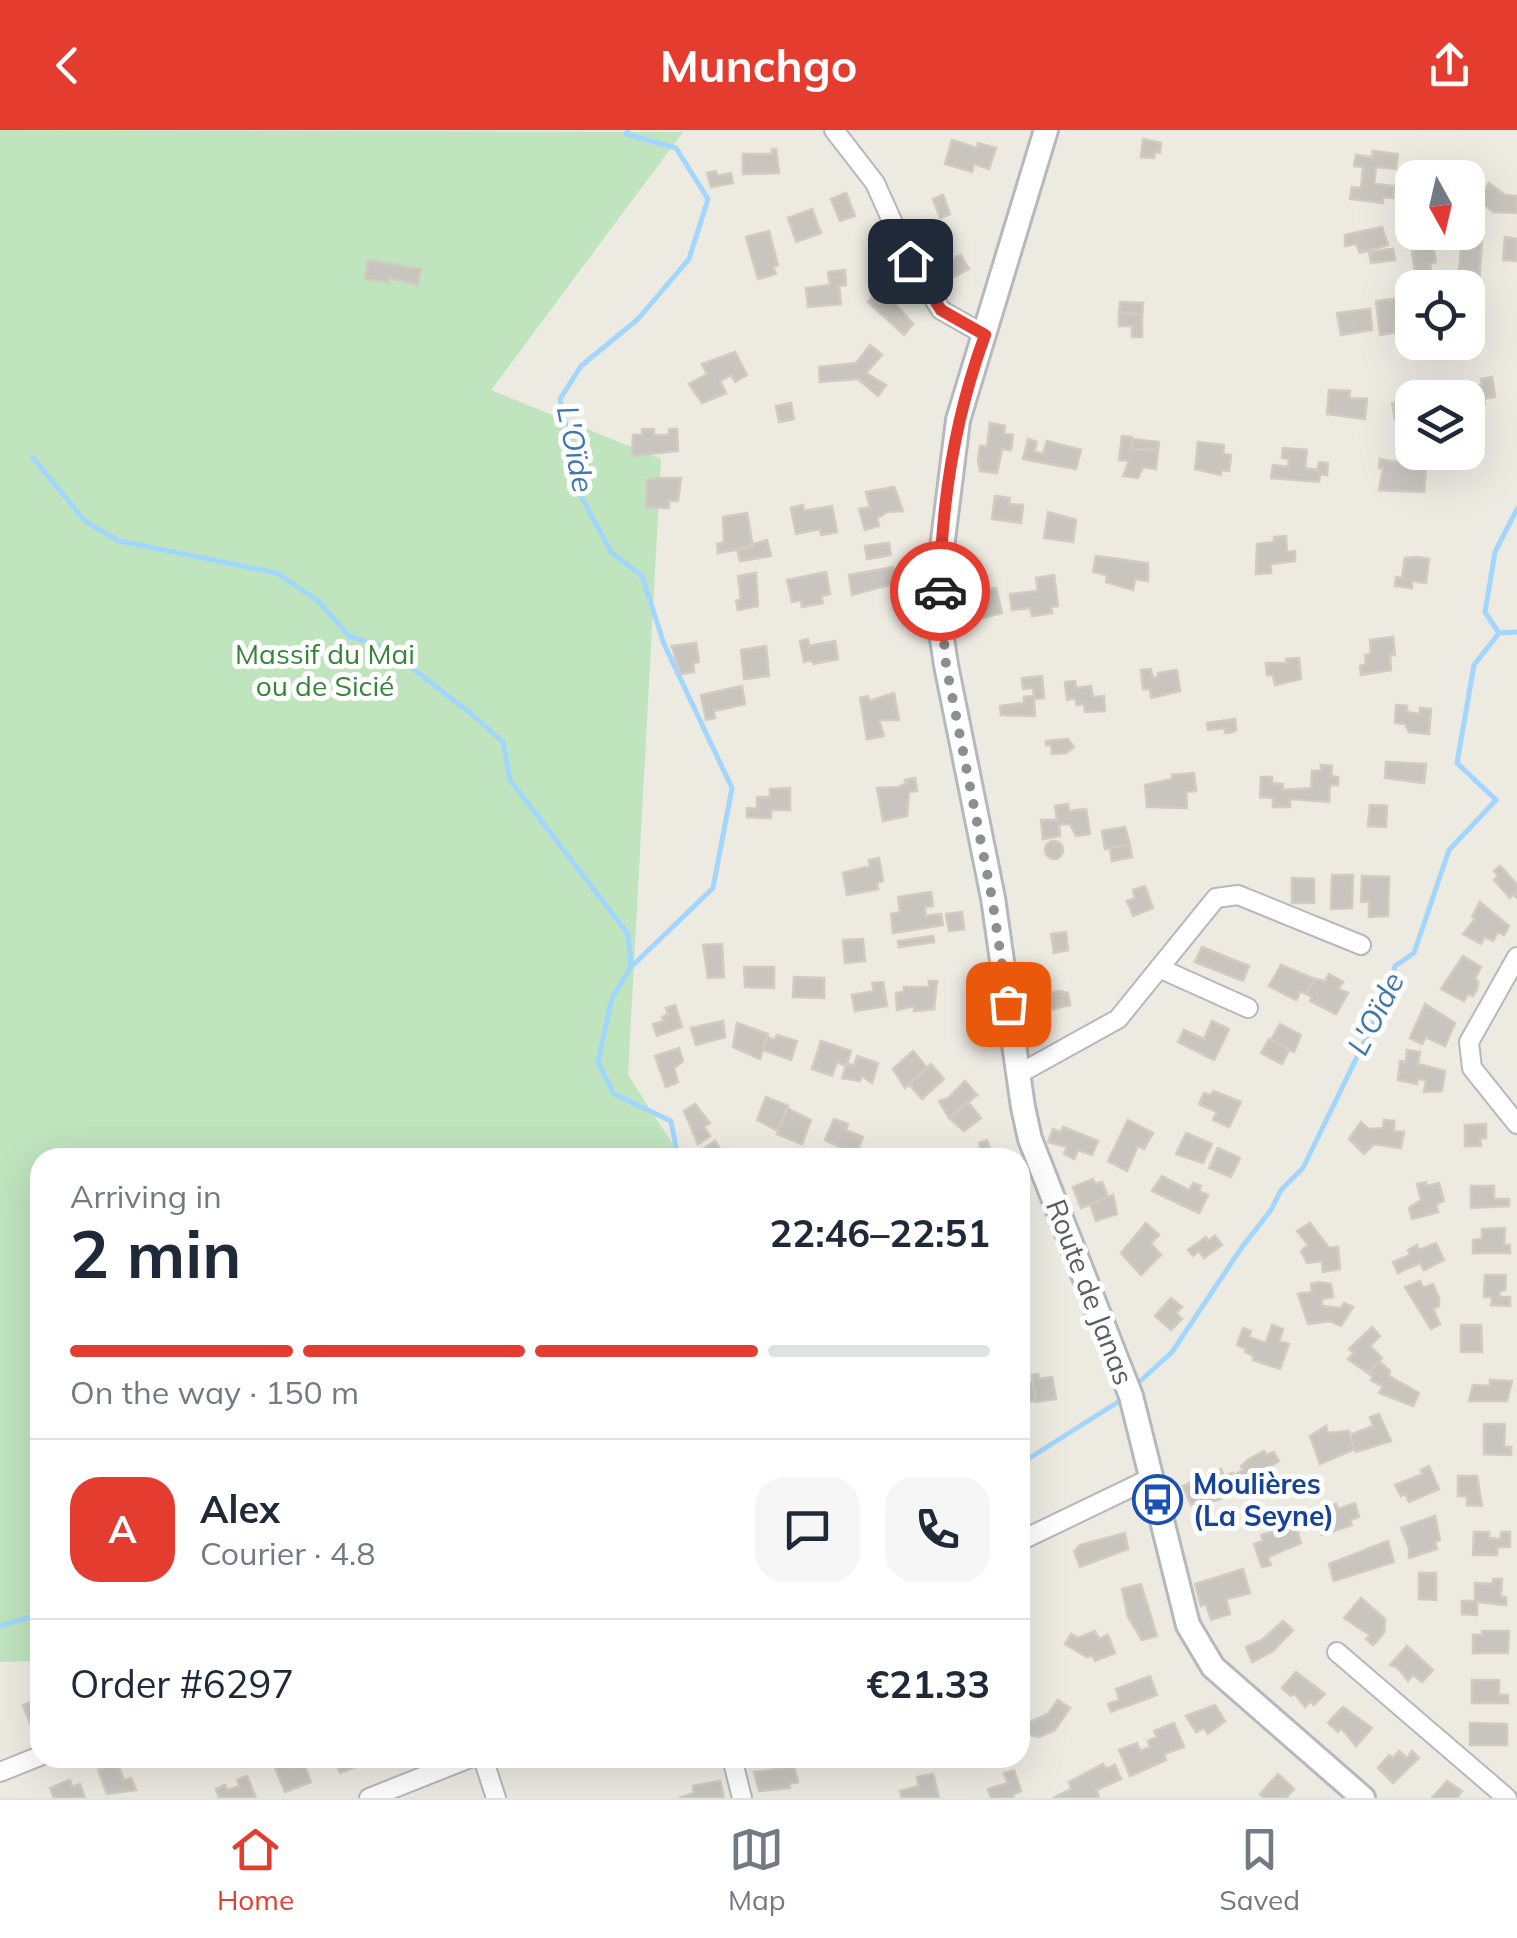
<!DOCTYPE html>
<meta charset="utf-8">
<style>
:root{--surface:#fff;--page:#f6f6f7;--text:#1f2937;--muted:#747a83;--line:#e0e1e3;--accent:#e53c30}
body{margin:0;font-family:Mulish,sans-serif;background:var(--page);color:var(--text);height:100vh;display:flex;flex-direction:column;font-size:38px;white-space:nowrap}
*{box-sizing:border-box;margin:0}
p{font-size:32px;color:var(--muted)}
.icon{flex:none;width:55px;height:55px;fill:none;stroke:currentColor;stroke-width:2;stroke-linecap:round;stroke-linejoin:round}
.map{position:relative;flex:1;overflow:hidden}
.side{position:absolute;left:30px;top:1018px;width:1000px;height:620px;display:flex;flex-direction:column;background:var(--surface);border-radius:30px;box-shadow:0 10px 40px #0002}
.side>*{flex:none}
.needle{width:65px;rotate:172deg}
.controls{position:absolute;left:1395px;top:30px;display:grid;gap:20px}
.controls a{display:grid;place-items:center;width:90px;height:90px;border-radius:20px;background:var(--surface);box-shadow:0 10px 40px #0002;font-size:50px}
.pin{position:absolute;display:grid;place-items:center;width:85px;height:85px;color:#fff;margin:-42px;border-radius:20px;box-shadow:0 5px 15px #0006}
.courier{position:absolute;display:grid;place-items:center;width:100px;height:100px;margin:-50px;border:8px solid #e53c30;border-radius:50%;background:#fff;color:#222;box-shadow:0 2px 12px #0007}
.summary em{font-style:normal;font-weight:700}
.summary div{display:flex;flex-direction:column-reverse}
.summary{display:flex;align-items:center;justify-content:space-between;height:170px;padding:0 40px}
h1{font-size:65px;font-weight:700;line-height:75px}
.bar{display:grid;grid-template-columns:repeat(4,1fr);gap:15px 10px;align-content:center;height:120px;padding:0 40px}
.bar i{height:12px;border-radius:8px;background:var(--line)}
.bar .on{background:var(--accent)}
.bar p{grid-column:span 4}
.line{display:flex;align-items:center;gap:25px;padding:0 40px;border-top:2px solid var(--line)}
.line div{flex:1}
.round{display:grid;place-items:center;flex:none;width:105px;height:105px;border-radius:30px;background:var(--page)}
header{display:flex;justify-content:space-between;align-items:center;height:130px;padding:0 40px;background:var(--accent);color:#fff;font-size:45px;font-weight:700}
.menu{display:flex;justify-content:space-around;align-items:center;height:140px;border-top:2px solid var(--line);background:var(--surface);font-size:28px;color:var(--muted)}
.menu a{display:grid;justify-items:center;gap:5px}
.menu .on{color:var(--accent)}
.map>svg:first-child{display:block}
.green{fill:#bfe4be}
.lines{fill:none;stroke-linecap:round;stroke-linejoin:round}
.stream{stroke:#a2d6fd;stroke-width:5}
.building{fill:#c8c5bf;stroke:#d1ccc0;stroke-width:2.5}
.minor-casing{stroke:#b5b8bc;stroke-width:22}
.tertiary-casing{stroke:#b5b8bc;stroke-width:28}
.minor{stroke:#fff;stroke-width:18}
.tertiary{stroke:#fff;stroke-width:22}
.done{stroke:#8d8f8f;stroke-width:10;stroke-dasharray:0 18}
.route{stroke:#e53c30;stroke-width:12}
.labels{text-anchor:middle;stroke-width:10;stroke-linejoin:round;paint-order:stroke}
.park-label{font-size:28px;fill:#37853a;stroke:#fff}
.street-label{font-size:28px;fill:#5a5e62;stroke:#fff}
.transit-label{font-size:28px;font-weight:bold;fill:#164399;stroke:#fff;text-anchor:start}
.water-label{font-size:30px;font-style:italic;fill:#4077ae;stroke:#fff}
</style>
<header><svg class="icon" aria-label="back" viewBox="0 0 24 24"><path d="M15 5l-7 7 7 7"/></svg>Munchgo<svg class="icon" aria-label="share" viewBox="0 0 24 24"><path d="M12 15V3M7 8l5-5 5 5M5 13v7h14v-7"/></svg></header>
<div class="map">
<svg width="1517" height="1668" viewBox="0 0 1517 1668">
<rect width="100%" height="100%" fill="#edeae2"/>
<path class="green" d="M0 0 683 2 491 260 661 329 628 945 681 1027 40 1028V1531L0 1532Z"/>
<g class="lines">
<path class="stream" d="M628 0 626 4 676 18 708 69 689 129 638 189 581 236 560 269 580 364 611 422 642 446 664 514 732 658 713 758 631 837 612 868 598 932 614 964 671 991 678 1028
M33 328 85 391 119 411 277 443 318 471 349 506 386 518 469 582 503 612 510 650 628 804 631 835
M1500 503 1517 502
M1138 1253 1172 1222 1242 1117 1271 1080 1281 1060 1303 1038 1389 861 1395 836 1414 823 1449 720 1496 670 1457 633 1474 535 1499 503 1485 482 1495 422 1517 379
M1020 1334 1118 1272
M0 1496 40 1484"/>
</g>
<path class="building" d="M1143 9 1161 13 1160 23 1155 22 1154 28 1141 27Z
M952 10 977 18 978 13 996 18 989 39 974 34 972 42 945 34Z
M772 19H776L779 43 743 44V24H772Z
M1373 21 1398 24 1396 39 1376 37 1374 54 1394 56 1393 68 1383 67V73L1350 69 1352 57 1361 58 1363 37 1354 36 1356 25 1372 27Z
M716 41 717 46 731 43 733 53 711 57 707 43Z
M1489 53 1505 65 1517 66V83L1493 82 1478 68Z
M846 63 855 86 840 91 831 69Z
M943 65 950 84 940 88 933 69Z
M812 79 821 103 796 112 788 88Z
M1382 97 1388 115 1360 123 1356 114 1345 116V105Z
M769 101 778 135 773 137 776 144 758 149 746 107Z
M1426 103 1427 111 1432 110 1436 132 1430 134 1431 141 1415 143 1410 105Z
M1462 107 1482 109 1479 157 1463 156 1464 140H1459Z
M1505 107 1517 109V131L1503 130Z
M1393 119 1395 130 1371 133 1369 122Z
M961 125 969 139 942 153 934 138Z
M368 130 421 139 418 155 389 148V153L365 149Z
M845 140 846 155 839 156 841 174 808 177 806 158 830 155 828 142Z
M881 157 913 194 904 205 868 172Z
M1401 168 1405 190 1395 191 1397 202 1380 205 1376 171Z
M1120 172 1143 173 1142 185 1119 182Z
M1370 179 1372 200 1341 205 1337 183Z
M1119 182 1142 185V207H1132V196H1119Z
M870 215 882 225 866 243 886 255 878 266 858 249 820 252 819 237 856 233Z
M735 222 747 245 735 252 731 245 720 251 726 263 702 273 689 254 707 244 702 234Z
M1492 247 1495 267 1484 269 1485 274 1469 276 1470 285 1468 268H1452L1451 258 1482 255 1481 249Z
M1329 260 1350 261 1349 268 1367 269 1365 289 1327 284Z
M1412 270V288L1395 290 1392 273Z
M791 273 794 289 779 292 776 276Z
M990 293 1005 296 1004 303 1013 305 1011 320 1002 319 997 343 980 341 978 331 980 316H987Z
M642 299H654V305H669V299H677L678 321 632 326 633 305H642Z
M1122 306 1132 307 1131 319 1158 320 1156 339 1143 337 1138 348 1123 346 1129 331 1119 330Z
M1028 309 1037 312 1034 321 1043 324 1047 311 1081 320 1076 339 1023 329Z
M1132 309 1159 312 1158 320 1131 319Z
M1198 312 1224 315 1223 324 1231 325 1229 341 1221 340V345L1195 339Z
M1283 318 1307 320 1305 338 1317 340 1319 332 1328 333 1327 345 1320 344 1319 352 1271 348 1273 335 1288 337 1289 329 1282 328Z
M1380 329 1426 337 1424 362 1379 360 1383 338H1379Z
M658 348H681L678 371H669V378L646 377 647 350Z
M894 357 903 381 887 382 877 388 879 396 865 400 859 379 870 377 866 362Z
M995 366 1010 368 1009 374 1023 375 1021 393 992 389Z
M803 375 804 381 832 376 837 402 821 405 820 399 796 404 791 378Z
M1048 382 1076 390 1073 412 1044 408Z
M747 383 753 417 718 423 717 414 724 413 723 387Z
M1286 406 1287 422 1295 421V431L1271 434V443L1256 444 1257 414 1274 412V407Z
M767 410 771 426 740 431 737 419Z
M889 413 891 425 867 429 865 416Z
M1096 426 1148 433V451L1135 449 1133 460 1106 452 1107 445 1093 442Z
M1418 427 1429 429 1426 453 1412 451V458L1395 456 1396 447 1402 448 1405 428Z
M893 437 896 453 852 465 849 445Z
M826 442 830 464 821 466 823 473 802 477 801 470 792 472 787 450Z
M756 443 758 476 738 480 736 471 741 469 738 446Z
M1054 445 1058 476 1051 477 1052 483 1032 486 1030 478 1012 480 1010 464 1038 461 1036 448Z
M996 458 1002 483 966 492 963 476 986 471 984 461Z
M1393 507 1395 525H1390L1391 540 1361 545 1360 536 1366 534 1365 525 1371 524 1370 510Z
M808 509 809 516 835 511 838 529 813 534 812 530 804 532 800 511Z
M696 513 699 532 693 533 694 542 680 544 672 516Z
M766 516 769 546 744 549 741 520Z
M1299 528 1301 549 1275 555 1273 545H1267L1266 533H1287L1286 529Z
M1151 539 1153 548 1158 547V543L1177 540 1180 561 1151 568 1150 559H1143L1141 540Z
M1042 546 1044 568 1034 569 1035 586 1001 585 1000 576 1024 573V567L1034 566 1033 558 1023 559 1022 548Z
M1075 551 1076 558 1091 556 1093 567 1104 566 1105 581 1085 582 1084 574 1077 575 1075 568 1067 570 1065 552Z
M742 556 745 574 714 581 715 588 706 590 701 565Z
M894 563 899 590H879L884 606 867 609 860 568 868 566 869 571Z
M1396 575 1407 576V582L1420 584V578L1431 579 1429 604 1409 602 1405 594 1395 593Z
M1235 589 1236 600 1233 602 1225 603V598L1208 600 1207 593Z
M1068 609 1074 617 1066 623 1052 624 1051 615H1046V611Z
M1386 632 1426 634 1424 653 1385 648Z
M1321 635 1332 636 1331 646 1338 647V655H1330L1329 672 1290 669V677H1273V668L1260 667 1261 647H1272V653L1283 654 1282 660 1311 658 1312 641H1321Z
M1194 643 1196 661 1186 662 1187 678 1147 677 1145 655 1172 649V645Z
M915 648 917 661 909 662 907 686 883 691 877 658 898 657 906 653 905 650Z
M790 658V680H771V688L747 687V678L757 679V667H770V659Z
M1068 674 1069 681 1086 679 1090 704 1076 706 1070 694 1059 695 1060 706 1043 709 1041 690H1057L1055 676Z
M1370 675 1387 676 1386 697 1368 696Z
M1125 697 1130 715 1105 719 1102 701Z
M1045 720a9 9 0 1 1 18 0a9 9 0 1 1-18 0Z
M1130 715 1132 727 1112 731 1110 718Z
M879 728 883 751 877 753 878 759 847 765 843 743 870 736 869 730Z
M1500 736 1517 754V768L1513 764 1510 768 1494 750 1498 746 1494 741Z
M1332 745H1353L1352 778 1331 779Z
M1362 746 1389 747 1388 786 1369 787V771L1361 772Z
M1292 748 1314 749V773H1292Z
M1145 756 1153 778 1133 786 1127 771 1135 768 1133 760Z
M931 762 933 776 925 777 926 786 941 784 943 795 893 803 891 784 900 782 898 767Z
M1480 772 1509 796 1504 805 1498 802 1493 811 1485 807 1481 814 1463 804 1475 789 1472 787Z
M962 782 964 799 949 801 946 784Z
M1066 802 1068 820 1054 823 1051 804Z
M933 806 934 812 899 817 898 811Z
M863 809 865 831 845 833 843 810Z
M722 814 724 847 708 848 703 815Z
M1202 817 1249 836 1243 851 1195 832Z
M1463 826 1481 837 1475 849 1478 852 1477 859 1473 866 1468 864 1464 871 1441 859Z
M1281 835 1315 849 1306 864 1301 861 1296 870 1269 856Z
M744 837H774V858L745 857Z
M1329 844 1343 852 1338 859 1348 863 1336 884 1310 871 1312 867 1306 864 1315 849 1325 851Z
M794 847 824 848V868L793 867Z
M929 851H937L934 879 914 881V876L897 880 896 863 904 862V857H929Z
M883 852 887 876 855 881 852 865 874 861 872 853Z
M1060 861 1068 863 1070 875 1036 883 1034 865Z
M1425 874 1455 893 1445 916 1426 907 1422 914 1410 908Z
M675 875 682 897 657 906 653 894 664 891 662 887 668 884 666 878Z
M723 891 725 907 696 915 691 898Z
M1212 891 1229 899 1214 930 1178 912 1184 900 1204 909Z
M737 893 768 904 760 929 733 917Z
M1280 894 1301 905 1294 922 1271 910Z
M777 905 797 911 791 930 763 920 767 907 775 910Z
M1269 909 1289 920 1282 934 1261 923Z
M821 911 851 921 846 936 837 932 832 946 812 939Z
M679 918 683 931 674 938 678 952 666 957 655 926Z
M1407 920 1420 922 1418 934 1445 941 1442 961 1424 962 1426 950 1417 949V954L1398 950 1400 931 1406 932Z
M913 921 927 938 905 958 893 939Z
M857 926 878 933 872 953 862 946 860 951 842 948 847 933 854 936Z
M931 934 944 949 922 969 909 954Z
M965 951 977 965 949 988 939 971 948 968Z
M1213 961 1241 972 1229 997 1213 990 1217 982 1199 974 1204 963 1211 965Z
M766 967 788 976 778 1001 757 990Z
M968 972 981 988 964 1001 949 988Z
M695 974 710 993 704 997 710 1006 698 1014 684 981Z
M787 978 811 990 802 1014 777 1004Z
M834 989 848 994 846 1000 863 1007 856 1024 825 1010Z
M1128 990 1153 1003 1144 1019 1138 1016 1127 1041 1108 1031Z
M1384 990 1394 991V1001L1404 1002 1401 1018 1374 1014 1364 1024 1349 1009 1361 992 1368 999 1383 998Z
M1486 994V1008H1480L1481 1016H1465V995Z
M1063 997 1098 1011 1092 1025 1078 1020 1074 1029 1064 1024 1067 1017 1048 1012 1053 999 1061 1002Z
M1186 1003 1212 1014 1203 1033 1176 1024Z
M987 1010 993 1027 962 1028 981 1019 979 1013Z
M715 1011 725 1027 704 1028 700 1021Z
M1218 1018 1240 1028 1231 1047 1209 1038Z
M1162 1046 1189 1060 1193 1053 1201 1056 1199 1061 1208 1065 1199 1083 1152 1061Z
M1093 1049 1095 1054 1102 1052 1108 1067 1081 1078 1073 1057Z
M1426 1052 1427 1056 1439 1053 1444 1071 1436 1074 1438 1082 1412 1089 1409 1078 1421 1070 1417 1054Z
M1471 1056H1494V1069H1509V1076L1471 1078Z
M1113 1065 1117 1084 1096 1091 1090 1074Z
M1146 1093 1159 1105 1151 1113 1161 1125 1141 1145 1121 1123Z
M1310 1093 1329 1118 1338 1117 1340 1139 1323 1142 1322 1131 1307 1133 1301 1121 1308 1115 1297 1101Z
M1505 1098 1504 1115H1510V1123H1473V1110L1482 1109V1099Z
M1215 1106 1222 1115 1204 1128 1199 1121 1193 1126 1188 1120 1206 1107 1208 1111Z
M1436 1113 1444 1130 1424 1140 1420 1133 1398 1143 1393 1132 1410 1125 1408 1120 1417 1115 1419 1120Z
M1485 1145H1506L1505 1160 1500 1161 1499 1167H1510V1176L1491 1175 1492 1167H1484Z
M1420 1151 1423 1158 1433 1154 1439 1168V1176L1433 1179 1440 1194 1431 1199 1405 1157Z
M1319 1152 1331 1154 1333 1167 1322 1169V1176L1341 1178 1344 1173 1353 1177 1341 1196 1330 1191 1308 1194 1298 1164 1312 1162 1311 1154Z
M1171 1168 1182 1177 1176 1183 1182 1189 1171 1200 1155 1186Z
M1272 1195 1283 1199 1279 1211 1289 1214 1280 1239 1253 1230 1254 1226 1245 1222 1247 1219 1237 1215 1243 1198 1251 1201 1249 1207 1266 1213Z
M1461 1195H1481L1482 1222H1461Z
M1372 1197 1380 1206 1370 1216 1382 1228 1368 1243 1348 1229 1354 1223 1349 1219Z
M1379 1231 1390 1241 1389 1246 1419 1263 1413 1276 1379 1263 1383 1257 1371 1250 1373 1247 1368 1243Z
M1038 1244 1039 1249 1052 1247 1056 1269 1036 1272 1032 1245Z
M1490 1250 1512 1251 1507 1271H1469L1473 1255 1490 1256Z
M1033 1252 1036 1271 1020 1273V1254Z
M1379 1284 1391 1311 1356 1322 1350 1305 1373 1296 1370 1287Z
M1484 1294H1505L1504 1317H1511V1325L1484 1324Z
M1326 1296 1328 1303 1349 1301 1355 1319 1320 1334 1310 1306Z
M1264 1321 1267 1325 1274 1322 1279 1331 1271 1336 1277 1347 1243 1365 1234 1345 1243 1340 1241 1336 1249 1329Z
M1429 1336 1439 1359 1409 1372 1405 1364 1401 1366 1395 1355 1423 1344 1421 1340Z
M1221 1339 1224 1346 1233 1343 1242 1362 1199 1376 1197 1372 1191 1375 1183 1356Z
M1458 1346H1477L1482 1376 1467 1375V1366H1458Z
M1355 1373 1359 1387 1350 1390 1352 1395 1322 1405 1315 1383 1336 1374 1338 1379Z
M1435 1386 1440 1410 1435 1412 1437 1419 1409 1428V1418L1401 1398Z
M1294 1389 1301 1413 1268 1427 1271 1435 1262 1437 1254 1414 1263 1411 1261 1405 1283 1398 1281 1393Z
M1474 1402H1489V1408L1501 1409V1402H1510V1417H1497V1425H1473Z
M1125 1403 1128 1419 1080 1437 1074 1421 1080 1415Z
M1388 1411 1394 1432 1334 1451 1329 1434Z
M1243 1439 1250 1463 1226 1469 1230 1484 1211 1490 1206 1474 1201 1476 1195 1454Z
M1419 1443H1436V1470L1419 1469Z
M1493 1449H1502L1501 1467H1506V1475L1477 1472V1485L1462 1484V1471H1475V1453L1493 1454Z
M1141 1454 1157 1506 1142 1510 1128 1487 1122 1459Z
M1361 1468 1385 1489 1384 1503 1373 1515 1366 1509 1370 1505 1344 1488Z
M1283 1491 1293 1500 1273 1521 1252 1532 1246 1517 1262 1510Z
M1095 1501 1099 1509 1108 1505 1115 1523 1095 1531 1092 1525 1087 1527 1065 1514 1071 1504 1078 1508Z
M1482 1501H1509L1508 1523H1473V1505H1482Z
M1407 1516 1433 1540 1422 1552 1413 1545 1408 1551 1398 1538 1390 1535Z
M1296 1542 1325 1564 1314 1575 1310 1571 1305 1577 1295 1564 1291 1566 1282 1558Z
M1150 1546 1157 1565 1111 1582 1108 1574 1119 1570 1116 1559Z
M1472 1550H1499V1565H1508V1573H1472Z
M40 1569V1595L32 1598 23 1575Z
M1058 1570 1070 1578 1055 1600 1039 1607 1020 1603V1588L1032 1591 1048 1584Z
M1215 1575 1225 1591 1208 1604 1204 1598 1196 1602 1186 1586Z
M1343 1577 1372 1598 1356 1616 1341 1598 1338 1602 1328 1593Z
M1174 1593 1184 1617 1164 1624 1166 1630 1130 1646 1119 1620 1137 1613 1140 1621 1150 1617 1148 1611 1157 1607 1154 1601Z
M1470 1593 1507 1594V1615H1470Z
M1399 1621 1407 1628 1412 1621 1419 1628 1393 1653 1378 1638 1389 1625 1393 1628Z
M334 1628H364L366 1633 340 1643Z
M284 1631 288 1639 303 1632 311 1652 285 1662 274 1635Z
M117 1633 124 1650 131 1648 136 1660 107 1664 98 1640Z
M1103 1634 1106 1639 1115 1635 1121 1649 1096 1660 1099 1668H1053L1071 1659 1069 1652Z
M794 1637 798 1652 789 1654 790 1658 759 1661 754 1642Z
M1014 1640 1021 1661 1013 1664 1014 1668H991L988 1659 1008 1653 1004 1643Z
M933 1644 939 1668H902L900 1661 919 1656 917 1647Z
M1278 1644 1294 1659 1286 1668H1264L1260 1664Z
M247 1646 256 1668H219L216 1659 225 1655 227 1660 240 1656 237 1650Z
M70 1650 72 1657 80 1654 85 1668H54L50 1658Z
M720 1651 724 1668H679L694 1663 693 1656Z
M1447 1651 1462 1661 1457 1668H1432Z"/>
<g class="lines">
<defs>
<path id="minor" d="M834 0 875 53 910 131 941 180 985 205
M1517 827 1469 912 1472 938 1517 994
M1159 838 1248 878
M1017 945 1118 889 1216 768 1238 765 1361 815
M1020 1411 1153 1347
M1337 1522 1507 1668
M483 1628 496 1668
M732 1628 742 1668
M0 1642 40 1626
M369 1668 470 1628"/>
<path id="tertiary" d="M1046 0 958 290 941 426V502L946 535 993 768 1023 977 1030 1009 1131 1266 1188 1495 1213 1537 1363 1668"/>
</defs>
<use href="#minor" class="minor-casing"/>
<use href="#tertiary" class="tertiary-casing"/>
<use href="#minor" class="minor"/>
<use href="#tertiary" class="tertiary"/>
</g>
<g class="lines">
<path class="done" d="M940 461 946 535 992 768 1008 874"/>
<path class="route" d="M910 131 941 180 985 205C955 287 941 373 940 461"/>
</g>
<defs>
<symbol id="bus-ring" viewBox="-11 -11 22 22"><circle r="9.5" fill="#fff" stroke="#1a4fb4" stroke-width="1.5"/><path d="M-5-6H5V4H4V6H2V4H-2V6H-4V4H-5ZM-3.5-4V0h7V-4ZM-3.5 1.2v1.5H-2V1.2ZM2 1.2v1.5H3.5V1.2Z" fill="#1a4fb4"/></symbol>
</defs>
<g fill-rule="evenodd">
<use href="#bus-ring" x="1130" y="1342" width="55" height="55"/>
</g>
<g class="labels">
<g class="park-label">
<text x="325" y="534">Massif du Mai<tspan x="325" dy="32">ou de Sicié</tspan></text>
</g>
<g class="street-label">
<text transform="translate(1090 1162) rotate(69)" y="10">Route de Janas</text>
</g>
<g class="transit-label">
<text x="1193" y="1364">Moulières<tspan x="1193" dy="32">(La Seyne)</tspan></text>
</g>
<g class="water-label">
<text transform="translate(575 319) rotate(79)" y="10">L'Oïde</text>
<text transform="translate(1376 884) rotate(-63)" y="10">L'Oïde</text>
</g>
</g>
</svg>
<div class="controls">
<a><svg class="needle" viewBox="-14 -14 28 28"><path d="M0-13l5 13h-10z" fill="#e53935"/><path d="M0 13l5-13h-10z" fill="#747a83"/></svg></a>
<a><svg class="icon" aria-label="locate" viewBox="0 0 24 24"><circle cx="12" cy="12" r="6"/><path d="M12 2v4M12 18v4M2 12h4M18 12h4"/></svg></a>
<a><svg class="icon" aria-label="layers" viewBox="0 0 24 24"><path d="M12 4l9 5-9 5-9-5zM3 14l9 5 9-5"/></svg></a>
</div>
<div class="pin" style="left:1008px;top:874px;background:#ea580c"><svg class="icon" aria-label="bag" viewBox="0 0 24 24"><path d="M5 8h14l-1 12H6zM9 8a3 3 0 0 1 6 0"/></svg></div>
<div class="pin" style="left:910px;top:131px;background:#1f2937"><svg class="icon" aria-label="home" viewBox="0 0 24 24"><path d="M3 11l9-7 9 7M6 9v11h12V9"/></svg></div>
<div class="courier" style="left:940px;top:461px"><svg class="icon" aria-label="car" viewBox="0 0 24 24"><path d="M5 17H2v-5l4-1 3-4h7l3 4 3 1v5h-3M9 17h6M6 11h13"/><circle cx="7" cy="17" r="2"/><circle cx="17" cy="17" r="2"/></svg></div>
<section class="side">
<div class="summary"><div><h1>2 min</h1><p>Arriving in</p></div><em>22:46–22:51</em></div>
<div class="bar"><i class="on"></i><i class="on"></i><i class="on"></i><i></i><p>On the way · 150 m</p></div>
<div class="line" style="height:180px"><b class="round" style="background:var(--accent);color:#fff">A</b><div><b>Alex</b><p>Courier · 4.8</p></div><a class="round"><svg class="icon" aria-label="chat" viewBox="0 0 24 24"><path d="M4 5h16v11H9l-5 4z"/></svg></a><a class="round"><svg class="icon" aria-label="phone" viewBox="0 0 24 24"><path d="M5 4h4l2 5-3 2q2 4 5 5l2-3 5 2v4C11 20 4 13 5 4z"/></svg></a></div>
<div class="line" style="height:130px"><div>Order #6297</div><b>€21.33</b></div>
</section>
</div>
<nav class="menu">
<a class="on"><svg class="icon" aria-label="home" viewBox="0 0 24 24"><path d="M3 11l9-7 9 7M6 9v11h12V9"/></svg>Home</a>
<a><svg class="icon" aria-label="map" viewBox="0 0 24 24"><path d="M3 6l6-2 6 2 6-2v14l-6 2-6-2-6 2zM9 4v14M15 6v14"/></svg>Map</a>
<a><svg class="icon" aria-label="saved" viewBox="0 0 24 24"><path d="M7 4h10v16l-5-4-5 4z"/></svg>Saved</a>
</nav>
